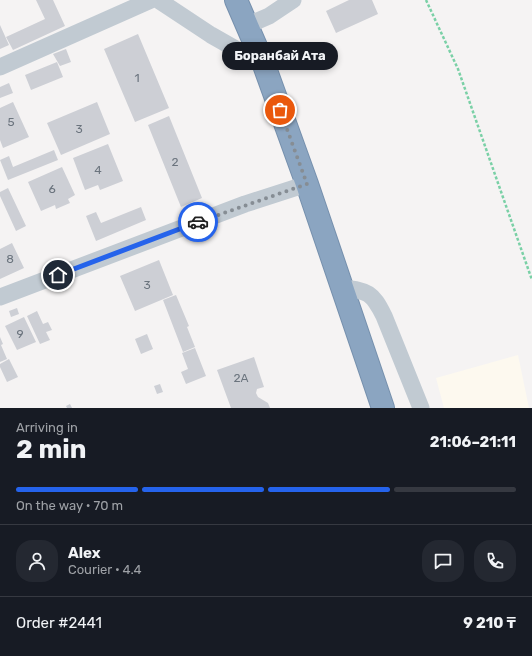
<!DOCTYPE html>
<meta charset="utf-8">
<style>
:root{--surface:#171b24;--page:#242831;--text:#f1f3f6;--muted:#9ea1a6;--line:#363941;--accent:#2563eb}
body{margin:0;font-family:Rubik,sans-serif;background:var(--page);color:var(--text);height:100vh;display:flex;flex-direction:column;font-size:15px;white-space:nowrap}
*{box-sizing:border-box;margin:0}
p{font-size:13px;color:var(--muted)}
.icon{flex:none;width:22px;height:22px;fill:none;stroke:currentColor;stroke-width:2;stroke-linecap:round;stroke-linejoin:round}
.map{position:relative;height:408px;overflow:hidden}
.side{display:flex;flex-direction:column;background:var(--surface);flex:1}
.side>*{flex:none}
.pin{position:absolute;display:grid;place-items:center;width:34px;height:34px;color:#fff;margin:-17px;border:2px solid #fff;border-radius:50%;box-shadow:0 1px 4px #0007}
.courier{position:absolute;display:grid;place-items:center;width:40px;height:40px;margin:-20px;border:3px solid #2563eb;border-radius:50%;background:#fff;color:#222;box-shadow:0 1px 5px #0007}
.bubble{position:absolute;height:28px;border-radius:14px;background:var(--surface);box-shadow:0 2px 6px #0003;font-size:13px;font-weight:700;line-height:28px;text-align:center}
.summary em{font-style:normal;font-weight:700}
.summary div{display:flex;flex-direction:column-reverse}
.summary{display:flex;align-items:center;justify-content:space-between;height:68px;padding:0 16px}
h1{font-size:26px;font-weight:700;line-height:30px}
.bar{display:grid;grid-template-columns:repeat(4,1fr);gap:6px 4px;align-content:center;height:48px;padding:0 16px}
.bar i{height:5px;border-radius:3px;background:var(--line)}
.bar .active{background:var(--accent)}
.bar p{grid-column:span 4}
.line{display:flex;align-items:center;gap:10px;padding:0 16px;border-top:1px solid var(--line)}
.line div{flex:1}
.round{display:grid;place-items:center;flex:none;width:42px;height:42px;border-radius:16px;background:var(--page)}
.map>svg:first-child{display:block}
.commercial{fill:#fdf9ef}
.building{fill:#cdcfd5}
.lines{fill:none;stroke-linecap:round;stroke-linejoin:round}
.highway-casing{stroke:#7690ad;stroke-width:24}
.path{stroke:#7ad0a6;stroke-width:2.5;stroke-dasharray:3 2;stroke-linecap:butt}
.minor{stroke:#c1cad2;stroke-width:17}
.highway{stroke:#8ba5c1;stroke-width:22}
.done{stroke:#868d94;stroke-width:4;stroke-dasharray:0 7.2}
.route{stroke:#2563eb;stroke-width:5}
.labels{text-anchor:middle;stroke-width:3;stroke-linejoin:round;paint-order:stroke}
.number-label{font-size:12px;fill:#6b747e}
</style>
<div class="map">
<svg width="532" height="408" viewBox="0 0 532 408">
<rect width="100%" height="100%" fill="#f5f3f3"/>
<path class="commercial" d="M518 355 529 408H444L436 378Z"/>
<path class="building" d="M36 0H53L65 26 13 50 6 37 45 19Z
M349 0H372L378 14 336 33 326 11Z
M0 25 9 45 0 49Z
M138 34 169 108 135 122 104 49Z
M66 49 71 62 60 66 53 54Z
M57 62 63 77 31 90 25 75Z
M9 83 13 93 0 98V87Z
M13 102 29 137 3 148 0 140V108Z
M97 102 110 134 61 155 47 123Z
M169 116 202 198 181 207 148 125Z
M108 144 123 181 100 190 98 185 85 190 73 158Z
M54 150 58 160 8 180 0 160 9 156 13 167Z
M62 167 75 195 68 199 70 203 56 209 55 205 41 211 28 182Z
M8 188 26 226 16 231 0 196V192Z
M141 207 146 220 96 241 86 216 96 212 101 223Z
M12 243 24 268 0 279V249Z
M159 260 173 295 135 311 120 276Z
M176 295 189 326 187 327 195 347 183 352 163 300Z
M17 308 19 314 11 317 9 311Z
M37 311 43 324 48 322 52 330 46 332 50 340 40 344 27 316Z
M24 317 36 342 17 350 5 326Z
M147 334 153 349 141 354 135 339Z
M0 337 3 344 1 345 7 359 0 362Z
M195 348 206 376 186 384 181 372 188 369 182 353Z
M254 357 264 387 257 389 256 393 258 397 268 403 270 408H231L217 370Z
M9 359 18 377 7 382 0 367V364Z
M160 384 163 392 157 394 154 386Z
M70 404 72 408H67L66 406Z"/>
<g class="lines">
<defs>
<path id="highway" d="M236 0 264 65 307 184 383 408"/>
</defs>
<use href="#highway" class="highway-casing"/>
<path class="path" d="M426 0 458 69 532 280"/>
<path class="minor" d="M158 0 211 35 264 65
M248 25 269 16 293 0
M0 67 151 0
M343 288C368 291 372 292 384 316L421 408
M0 297 245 204 307 184"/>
<use href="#highway" class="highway"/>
</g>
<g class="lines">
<path class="done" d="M198 222 307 184 280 110"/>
<path class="route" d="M58 275 198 222"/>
</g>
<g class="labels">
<g class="number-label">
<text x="137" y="82">1</text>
<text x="11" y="126">5</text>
<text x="79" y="133">3</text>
<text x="175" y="166">2</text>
<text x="98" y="174">4</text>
<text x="52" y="193">6</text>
<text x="10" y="263">8</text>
<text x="147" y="289">3</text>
<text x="20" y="338">9</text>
<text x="241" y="382">2А</text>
</g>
</g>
</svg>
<div class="pin" style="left:280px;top:110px;background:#ea580c"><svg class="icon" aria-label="bag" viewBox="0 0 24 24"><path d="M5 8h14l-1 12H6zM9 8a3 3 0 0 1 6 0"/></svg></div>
<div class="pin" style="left:58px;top:275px;background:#1f2937"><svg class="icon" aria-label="home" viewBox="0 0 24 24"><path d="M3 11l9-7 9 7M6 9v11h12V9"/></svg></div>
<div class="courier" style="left:198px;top:222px"><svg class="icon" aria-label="car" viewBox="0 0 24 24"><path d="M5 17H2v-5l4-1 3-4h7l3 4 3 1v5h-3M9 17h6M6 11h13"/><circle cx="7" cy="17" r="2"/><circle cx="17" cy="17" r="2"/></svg></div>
<div class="bubble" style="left:222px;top:42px;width:116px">Боранбай Ата</div>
</div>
<section class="side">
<div class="summary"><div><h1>2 min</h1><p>Arriving in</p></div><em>21:06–21:11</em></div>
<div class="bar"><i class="active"></i><i class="active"></i><i class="active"></i><i></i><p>On the way · 70 m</p></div>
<div class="line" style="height:72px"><a class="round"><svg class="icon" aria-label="person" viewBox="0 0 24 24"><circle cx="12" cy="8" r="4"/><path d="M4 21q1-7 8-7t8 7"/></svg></a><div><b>Alex</b><p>Courier · 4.4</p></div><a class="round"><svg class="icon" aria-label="chat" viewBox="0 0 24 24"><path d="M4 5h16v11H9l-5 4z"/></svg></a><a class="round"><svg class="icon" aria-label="phone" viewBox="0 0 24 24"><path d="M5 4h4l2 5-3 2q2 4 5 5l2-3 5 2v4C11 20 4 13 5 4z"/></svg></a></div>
<div class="line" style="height:52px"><div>Order #2441</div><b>9 210 ₸</b></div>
</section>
